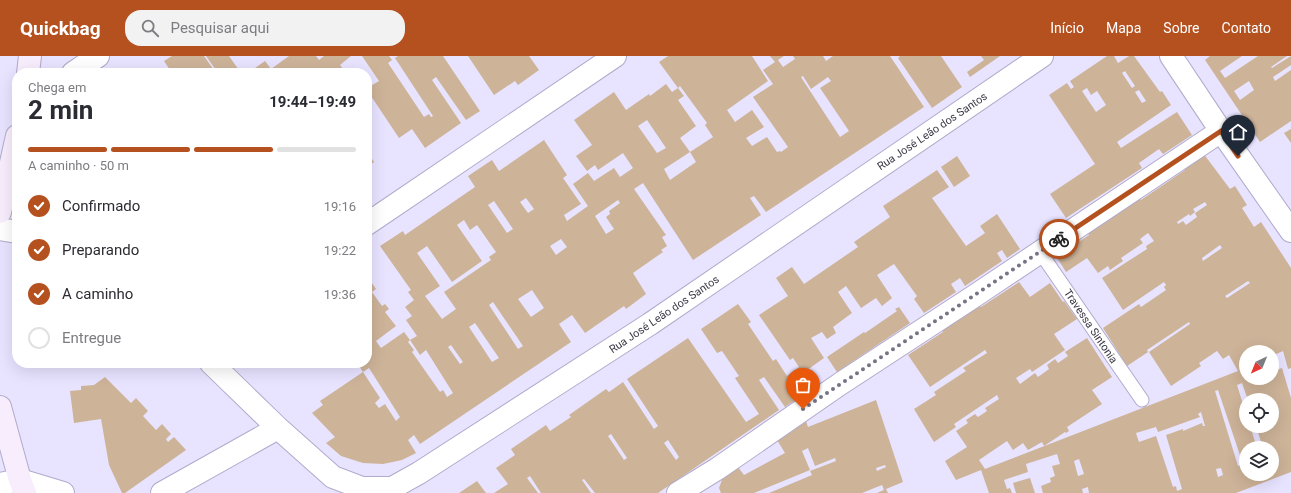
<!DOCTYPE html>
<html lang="pt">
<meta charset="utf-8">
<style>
:root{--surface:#fff;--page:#f2f2f3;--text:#2b2b33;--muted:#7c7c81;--line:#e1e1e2;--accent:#b5511f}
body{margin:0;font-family:Roboto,sans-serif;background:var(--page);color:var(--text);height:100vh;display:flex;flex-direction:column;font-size:15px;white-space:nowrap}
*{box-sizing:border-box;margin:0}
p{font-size:13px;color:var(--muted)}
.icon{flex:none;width:22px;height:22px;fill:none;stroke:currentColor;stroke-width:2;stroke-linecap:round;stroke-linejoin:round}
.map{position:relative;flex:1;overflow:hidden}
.panel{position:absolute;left:12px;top:12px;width:360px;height:300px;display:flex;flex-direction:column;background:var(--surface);border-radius:16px;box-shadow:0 4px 16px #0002}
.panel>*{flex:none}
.needle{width:26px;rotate:223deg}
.buttons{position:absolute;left:1239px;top:289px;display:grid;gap:8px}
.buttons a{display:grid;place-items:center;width:40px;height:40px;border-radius:50%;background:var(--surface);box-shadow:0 4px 16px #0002;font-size:20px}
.pin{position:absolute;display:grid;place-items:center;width:34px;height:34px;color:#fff;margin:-41px -17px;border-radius:50% 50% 50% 0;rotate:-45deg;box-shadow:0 0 4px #0007}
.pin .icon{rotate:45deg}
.courier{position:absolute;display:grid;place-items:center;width:40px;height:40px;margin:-20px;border:3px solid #b5511f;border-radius:50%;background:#fff;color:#222;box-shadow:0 1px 5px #0007}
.headline em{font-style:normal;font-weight:700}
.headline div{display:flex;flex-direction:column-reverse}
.headline{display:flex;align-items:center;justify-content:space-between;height:68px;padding:0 16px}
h1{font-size:26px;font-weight:700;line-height:30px}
.bar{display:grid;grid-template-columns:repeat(4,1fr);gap:6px 4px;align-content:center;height:48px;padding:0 16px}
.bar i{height:5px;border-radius:3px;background:var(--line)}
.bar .current{background:var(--accent)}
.bar p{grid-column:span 4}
ol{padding:0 16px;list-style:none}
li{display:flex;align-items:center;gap:12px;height:44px}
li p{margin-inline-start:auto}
li .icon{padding:4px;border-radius:50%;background:var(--accent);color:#fff;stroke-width:4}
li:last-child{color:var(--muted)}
li i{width:22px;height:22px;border:2px solid var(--line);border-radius:50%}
header{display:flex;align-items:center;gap:24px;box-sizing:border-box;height:56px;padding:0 20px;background:var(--accent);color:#fff}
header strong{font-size:19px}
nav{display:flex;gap:22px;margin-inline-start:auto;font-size:14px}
.search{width:280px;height:36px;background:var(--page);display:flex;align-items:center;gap:10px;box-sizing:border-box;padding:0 14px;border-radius:16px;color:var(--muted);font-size:15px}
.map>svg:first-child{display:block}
.building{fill:#cdb398;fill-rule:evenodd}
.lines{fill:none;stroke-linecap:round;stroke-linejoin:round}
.service-casing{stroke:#b1aacb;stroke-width:15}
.minor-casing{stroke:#b1aacb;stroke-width:24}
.secondary-casing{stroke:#b1aacb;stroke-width:24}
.service{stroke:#fff;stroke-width:13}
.minor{stroke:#fff;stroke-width:22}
.secondary{stroke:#f8edfc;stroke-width:22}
.done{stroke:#767385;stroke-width:4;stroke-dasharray:0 7.2}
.route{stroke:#b5511f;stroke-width:5}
.labels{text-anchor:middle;stroke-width:3;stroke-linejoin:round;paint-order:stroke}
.street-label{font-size:11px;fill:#393744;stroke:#fff}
</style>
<header>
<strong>Quickbag</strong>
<div class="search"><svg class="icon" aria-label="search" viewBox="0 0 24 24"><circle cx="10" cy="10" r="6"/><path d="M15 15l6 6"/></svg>Pesquisar aqui</div>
<nav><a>Início</a><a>Mapa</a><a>Sobre</a><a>Contato</a></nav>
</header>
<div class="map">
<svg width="1291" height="437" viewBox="0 0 1291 437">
<rect width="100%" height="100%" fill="#e8e3ff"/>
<path class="building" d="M172 0H204L216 17H172L164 5Z
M206 0H229L241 17H218Z
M289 0H316L319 4 324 0H351L340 9 346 17H259L255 12 265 5 271 13Z
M362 0H389L392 4 388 7 424 61 429 58 431 61 433 60 395 2 398 0H443L480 55 466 64 436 21 432 24 461 67 425 92 412 73 399 82 367 34V32L379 25Z
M468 0H529L539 14 518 29 515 25 494 39Z
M668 0H752L768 25 727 54 735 66 752 54 764 71 746 82 752 90 767 81 777 96 780 95 781 96 788 91 753 41 773 28 763 14 775 6 770 0H784L778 4 783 11 795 3 793 0H823L826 5 833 0H890L924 51 766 156 754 140 750 142 761 159 693 204 643 127 634 133 666 179 662 181 667 190 661 194 663 196 633 217 646 238 626 253 624 250 585 277 572 259 559 268 571 286 420 388 414 379 408 384 416 397 402 404 383 408 363 407 341 400 326 387 335 381 312 357 323 349 320 345 363 316 380 342 375 347 379 352 385 348 396 365 400 361 369 312 363 316 357 307H367V220L376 233 372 236 382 250 385 248 389 253 385 256 396 270 376 285 381 292 404 276 410 284 408 286 414 294 412 296 440 336 443 334 447 341 453 337 426 294 420 299 410 284 417 280 406 264 412 260 405 251 414 244 408 236 411 234 380 190 403 175 405 179 475 131 468 120 492 104 499 115 544 84 567 119 563 122 581 148 564 159 567 165 588 150 573 128 588 117 594 125 614 112 620 121 633 112 623 97 598 114 595 109 587 115 576 100 592 89 574 64 614 36 626 54 649 38 650 40 666 28 672 36 678 32 684 40 678 44 696 70 680 82 690 96 713 81 705 69 707 67 680 30 678 32 659 6ZM803 20 811 33 828 21 831 25 820 32 849 75 840 81 801 21ZM647 64 666 92 657 97 638 70ZM690 96 696 106 670 124 664 113ZM526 142 534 153 528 157 520 146ZM618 144 620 147 609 155 610 158 606 161 614 173 606 178 595 160ZM494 145 513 173 507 177 488 149ZM464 164 470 174 477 169 496 196 489 201 491 204 444 236 456 253 442 263 425 240 440 230 417 197 427 190 452 226 482 205 457 169ZM561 183 567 191 556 199 550 190ZM532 234 544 252 531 261 518 243ZM493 246 523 290 518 293 489 249ZM475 267 499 302 492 306 469 271ZM451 289 463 306 460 308 448 291Z
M900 0H941L962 31 932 52 898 2Z
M981 0H1000L970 21 967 16 984 4Z
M1107 0H1114L1118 7 1129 0H1134L1160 36 1162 35 1171 49 1117 86 1121 92 1177 56 1192 79 1163 98 1159 93 1139 107 1142 112 1066 162 1050 138 1095 108 1049 39 1067 27 1071 33 1074 31 1070 25ZM1125 15 1135 30 1132 32 1122 17ZM1087 32 1091 39 1097 35 1106 49 1096 56 1082 35ZM1139 34 1146 45 1142 47 1135 36Z
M1210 0H1242L1220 15 1225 22 1258 0H1287L1271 11 1272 12 1291 0V9L1273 21 1275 25 1291 14V65L1260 86 1205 4ZM1249 25 1254 34 1240 44 1234 35Z
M157 12 161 17H150Z
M1291 73V87L1284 77Z
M367 95 374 106 367 111Z
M1203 97 1230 133 1235 130 1247 149 1242 152 1254 171 1261 166 1291 212V312L1288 313 1283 295 1272 300V296H1246V322H1272V301L1276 314 1282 312 1291 342V416L1236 437H1089L1088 431 1082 433 1083 437H1043L1041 430 1051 426 1050 422 1055 420 1052 410 1060 408 1057 398 1026 408 1028 416 1004 424 1007 433 1010 432 1012 437H989L981 414 956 424 945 405 967 391 956 375 968 367 966 364 975 358 978 361 987 355 985 352 999 343 997 339 954 368 956 371 934 386 914 353 936 339 934 336 966 315 963 312 987 297 985 294 930 331 908 299 943 276 941 272 978 248 981 251 1019 226 1030 241 1050 227 1063 246 1064 245 1077 263 1054 278 1065 294 1032 316 1030 313 1016 322 1020 328 1035 317 1038 321 1049 313 1047 309 1055 303 1058 307 1068 300 1065 296 1087 282 1112 321 1092 334 1102 348 1067 371 1069 375 1066 377 1065 376 1044 390 1042 386 1028 394 1023 387 1013 394 1007 385 979 404 985 413 1238 315 1229 299 1223 303 1217 295 1199 307 1201 310 1171 330 1149 296 1190 268 1189 266 1147 294 1148 296 1127 310 1103 272 1139 248 1141 251 1166 234 1164 231 1166 229 1164 226 1123 254 1102 222 1147 193 1146 190 1154 185 1148 177 1140 183 1143 187 1121 202 1123 205 1110 214 1108 210 1098 217 1087 202 1066 216 1054 197 1078 181 1080 185 1089 179 1086 175 1139 140 1141 144 1185 114 1182 110ZM1205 146 1207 149 1195 157 1197 161 1186 169 1183 165 1178 168 1177 166 1189 158 1190 160 1195 156 1193 153ZM1220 189 1222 192 1203 205 1202 202ZM1248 225 1250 227 1227 242 1225 240ZM1242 327 1248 344H1272V370H1256L1263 392H1272V418H1246V392H1257L1250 370H1246V358L1237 329ZM1218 334 1243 408 1238 410 1215 335ZM1201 356 1205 370H1203L1202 367 1183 375V373L1166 379 1182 433 1177 435 1176 430 1173 431 1156 380 1139 386 1136 377 1156 371 1158 376 1200 361 1198 358ZM1079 403 1084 418 1078 420 1074 405ZM1221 412 1223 419 1218 421 1216 413Z
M957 100 970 120 954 131 941 111Z
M937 114 949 131 932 142 966 190 985 177 980 170 997 158 1020 193 1007 202 1002 194 997 197 1002 205 965 230 960 222 951 228 956 236 924 257 914 243 917 240 894 208 877 219 892 242 882 250 876 242 861 252 846 230 838 236 852 257 833 271 836 277 827 283 822 276 811 282 824 302 803 317 813 332 785 351 764 321 759 324 779 354 658 437H595L584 423 582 424 591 437H541L530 420 527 422 538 437H494L508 428 496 412 515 399 511 393 546 369 550 375 571 361 569 359 606 333 609 336 623 326 654 373 658 370 627 323 688 282 746 366 759 358 735 322 739 320 722 295 717 297 701 273 738 248 751 266 748 268 773 305 776 303 787 320 799 311 793 302 790 304 759 259 788 240 776 222 792 211 804 228 858 191 854 186 890 161 883 150ZM611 378 627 402 624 404 608 380ZM668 384 679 401 676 404 664 387Z
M899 251 910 267 837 316 827 301 864 276 865 277 897 255 895 253Z
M105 321 131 347 136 342 148 355 143 360 156 374 162 368 171 378 166 383 168 386 174 381 186 394 125 437H122L109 409 101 363 74 367 70 335 81 334V330L94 329Z
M876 344 903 426 886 433 888 437H877L884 434 882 429 862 437H769L812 419 810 415 836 405 835 402 815 410 808 392 802 395 810 414 754 437H721L719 432 723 421 738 411 744 419 785 397 777 384 806 365 808 371ZM885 409 886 411 877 415 876 412Z
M1030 422 1035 437H1016L1013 427Z
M477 425 486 437H459Z"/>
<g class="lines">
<defs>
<path id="service" d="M1040 196 1142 344"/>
<path id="minor" d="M1171 0 1221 75 1291 175
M73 17 98 0
M367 168 615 0
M0 173 17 176
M211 307 278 372 333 421 362 432H392L419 417 650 268 1042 0
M0 428 20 424 63 437
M162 437 278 372
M678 437 717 413 840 328 976 239 1221 75"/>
<path id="secondary" d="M28 17 30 0
M0 156 17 80
M0 351 20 424 25 437"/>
</defs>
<use href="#service" class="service-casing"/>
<use href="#minor" class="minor-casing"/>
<use href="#secondary" class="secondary-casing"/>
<use href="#service" class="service"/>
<use href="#minor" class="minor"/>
<use href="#secondary" class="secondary"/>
</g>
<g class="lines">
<path class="done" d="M803 353 1059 183"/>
<path class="route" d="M1059 183 1221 75 1238 100"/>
</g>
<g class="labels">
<g class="street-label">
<text transform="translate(932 75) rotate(-34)" y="4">Rua José Leão dos Santos</text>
<text transform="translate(664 258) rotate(-34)" y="4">Rua José Leão dos Santos</text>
<text transform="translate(1091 270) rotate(56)" y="4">Travessa Sintonia</text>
</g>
</g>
</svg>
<div class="buttons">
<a><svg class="needle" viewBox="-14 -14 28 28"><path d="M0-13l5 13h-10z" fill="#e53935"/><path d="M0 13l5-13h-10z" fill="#7c7c81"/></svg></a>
<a><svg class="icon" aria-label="locate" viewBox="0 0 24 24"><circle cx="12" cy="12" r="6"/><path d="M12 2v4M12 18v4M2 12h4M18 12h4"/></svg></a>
<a><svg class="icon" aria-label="layers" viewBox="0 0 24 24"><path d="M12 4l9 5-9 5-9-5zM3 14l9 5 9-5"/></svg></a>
</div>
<div class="pin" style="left:803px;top:353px;background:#ea580c"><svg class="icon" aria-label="bag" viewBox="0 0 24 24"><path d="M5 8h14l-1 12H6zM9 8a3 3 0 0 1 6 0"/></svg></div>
<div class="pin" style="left:1238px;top:100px;background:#1f2937"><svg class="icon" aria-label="home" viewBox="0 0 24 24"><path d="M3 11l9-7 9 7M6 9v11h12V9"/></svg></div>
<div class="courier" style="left:1059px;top:183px"><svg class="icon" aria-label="bike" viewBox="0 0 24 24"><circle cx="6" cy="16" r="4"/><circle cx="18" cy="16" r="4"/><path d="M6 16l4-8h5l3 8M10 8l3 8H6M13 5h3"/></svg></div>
<section class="panel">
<div class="headline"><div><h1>2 min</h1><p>Chega em</p></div><em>19:44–19:49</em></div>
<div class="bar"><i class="current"></i><i class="current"></i><i class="current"></i><i></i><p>A caminho · 50 m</p></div>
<ol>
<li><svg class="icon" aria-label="check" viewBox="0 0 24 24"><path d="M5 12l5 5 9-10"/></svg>Confirmado<p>19:16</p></li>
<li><svg class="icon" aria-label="check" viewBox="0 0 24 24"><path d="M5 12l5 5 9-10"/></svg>Preparando<p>19:22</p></li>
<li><svg class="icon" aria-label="check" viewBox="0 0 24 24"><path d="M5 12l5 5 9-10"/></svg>A caminho<p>19:36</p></li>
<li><i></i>Entregue</li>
</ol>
</section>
</div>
